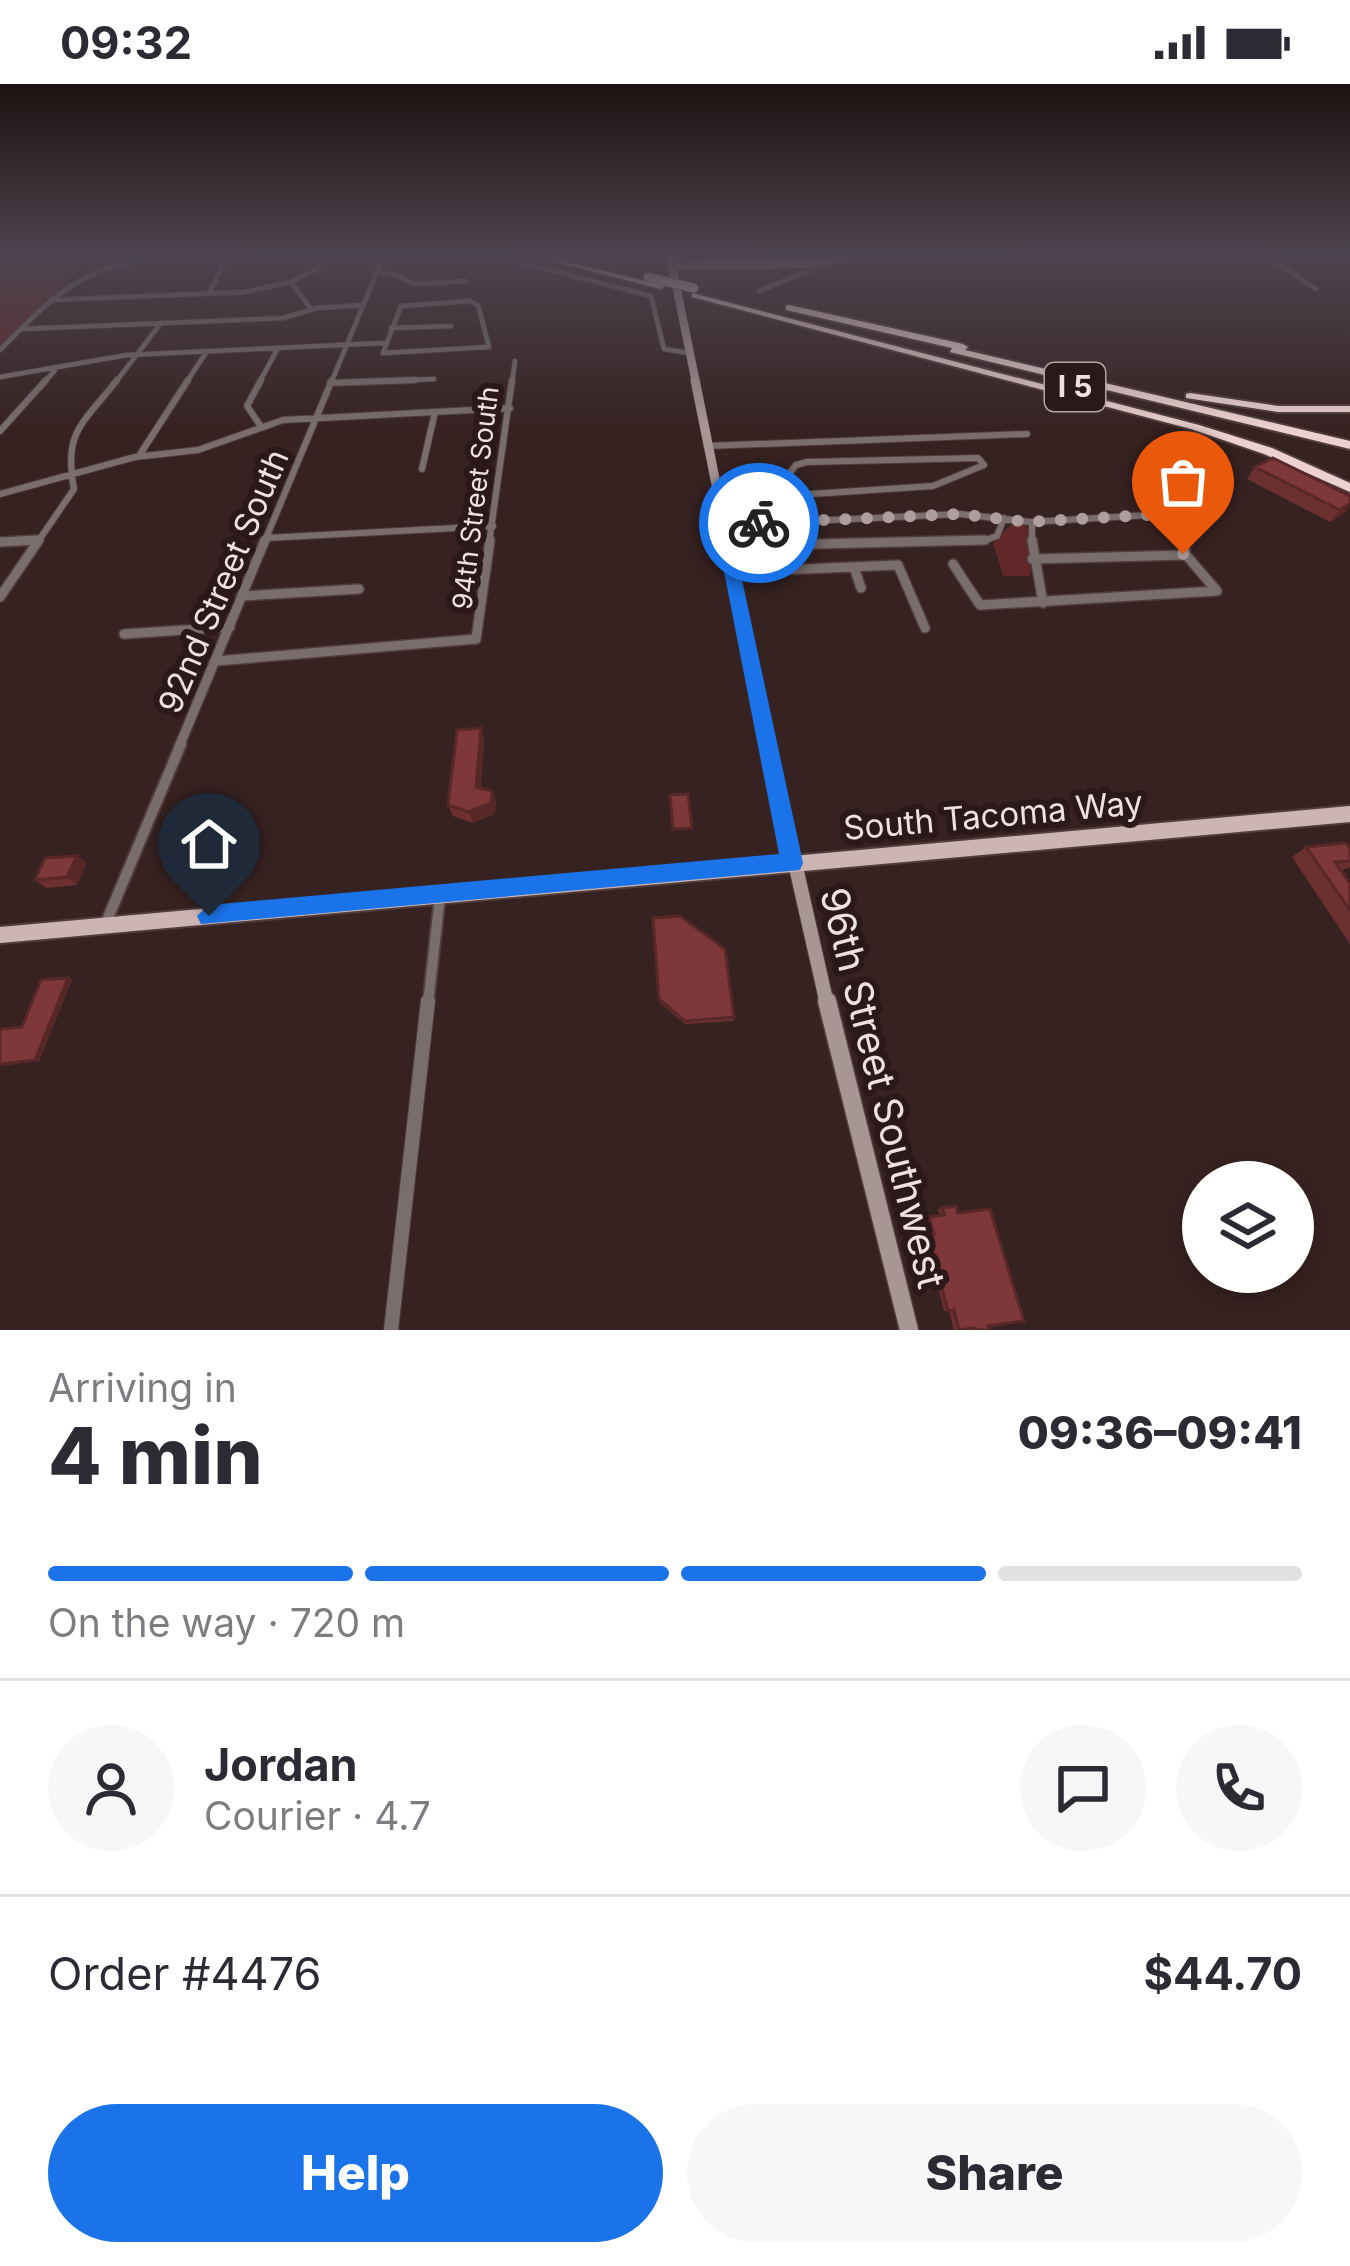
<!DOCTYPE html>
<meta charset="utf-8">
<style>
:root{--surface:#fff;--page:#f7f7f7;--text:#2b2b33;--muted:#7c7c81;--line:#e1e1e2;--accent:#1a73e8}
body{margin:0;font-family:Inter,sans-serif;background:var(--page);color:var(--text);height:100vh;display:flex;flex-direction:column;font-size:45px;white-space:nowrap}
*{box-sizing:border-box;margin:0}
p{font-size:39px;color:var(--muted)}
.icon{flex:none;width:66px;height:66px;fill:none;stroke:currentColor;stroke-width:2;stroke-linecap:round;stroke-linejoin:round}
.map{position:relative;height:1246px;overflow:hidden}
.drawer{display:flex;flex-direction:column;background:var(--surface);flex:1}
.drawer>*{flex:none}
.buttons{position:absolute;left:1182px;top:1077px;display:grid;gap:24px}
.buttons a{display:grid;place-items:center;width:132px;height:132px;border-radius:50%;background:var(--surface);box-shadow:0 6px 18px #0003;font-size:60px}
.pin{position:absolute;display:grid;place-items:center;width:102px;height:102px;color:#fff;margin:-123px -51px;border-radius:50% 50% 50% 0;rotate:-45deg;box-shadow:0 0 12px #0007}
.pin .icon{rotate:45deg}
.courier{position:absolute;display:grid;place-items:center;width:120px;height:120px;margin:-60px;border:9px solid #1a73e8;border-radius:50%;background:#fff;color:#222;box-shadow:0 3px 15px #0007}
.overview em{font-style:normal;font-weight:800}
.overview div{display:flex;flex-direction:column-reverse}
.overview{display:flex;align-items:center;justify-content:space-between;height:204px;padding:0 48px}
h1{font-size:78px;font-weight:800;line-height:90px}
.bar{display:grid;grid-template-columns:repeat(4,1fr);gap:18px 12px;align-content:center;height:144px;padding:0 48px}
.bar i{height:15px;border-radius:9px;background:var(--line)}
.bar .selected{background:var(--accent)}
.bar p{grid-column:span 4}
.line{display:flex;align-items:center;gap:30px;padding:0 48px;border-top:3px solid var(--line)}
.line div{flex:1}
.round{display:grid;place-items:center;flex:none;width:126px;height:126px;border-radius:63px;background:var(--page)}
.button{display:flex;gap:24px;margin-top:auto;padding:24px 48px}
.button a{flex:1;height:138px;border-radius:72px;background:var(--accent);color:#fff;font-size:48px;font-weight:800;line-height:138px;text-align:center}
.button a+a{background:var(--page);color:var(--text)}
.status{display:flex;justify-content:space-between;align-items:center;height:84px;padding:0 60px;background:var(--surface);direction:ltr}
.status svg{height:33px;fill:currentColor}
.map>svg:first-child{display:block}
.green{fill:#612729}
.lines{fill:none;stroke-linecap:round;stroke-linejoin:round}
.street-far4-casing{stroke:#503d3c;stroke-width:6}
.street-far3-casing{stroke:#503d3c;stroke-width:8}
.street-far2-casing{stroke:#503d3c;stroke-width:12}
.street-far1-casing{stroke:#503d3c;stroke-width:14}
.street-casing{stroke:#503d3c;stroke-width:16}
.secondary-far4-casing{stroke:#503d3c;stroke-width:9}
.secondary-far3-casing{stroke:#503d3c;stroke-width:10}
.secondary-far2-casing{stroke:#503d3c;stroke-width:14}
.secondary-far1-casing{stroke:#503d3c;stroke-width:16}
.secondary-casing{stroke:#503d3c;stroke-width:21}
.primary-casing{stroke:#503d3c;stroke-width:20}
.highway-casing{stroke:#503d3c;stroke-width:4}
.street-far4{stroke:#796e6d;stroke-width:4.5}
.street-far3{stroke:#796e6d;stroke-width:6}
.street-far2{stroke:#796e6d;stroke-width:9}
.street-far1{stroke:#796e6d;stroke-width:10}
.street{stroke:#796e6d;stroke-width:14}
.secondary-far4{stroke:#a89695;stroke-width:8}
.secondary-far3{stroke:#a89695;stroke-width:9}
.secondary-far2{stroke:#a89695;stroke-width:10}
.secondary-far1{stroke:#a89695;stroke-width:14}
.secondary{stroke:#a89695;stroke-width:18}
.primary{stroke:#ccb5b3;stroke-width:16}
.highway{fill:#ecd1cf;fill-rule:evenodd}
.highway-bridge-casing{stroke:#503d3c;stroke-width:10;stroke-linecap:butt}
.highway-bridge{stroke:#ecd1cf;stroke-width:9}
.wall{fill:#6c3031}
.shaded-wall{fill:#582728}
.building{fill:#7e3839;stroke:#582728;stroke-width:3}
.route{fill:#1a73e8}
.done{stroke:#ae9e9d;stroke-width:12;stroke-dasharray:0 21.6}
.labels{text-anchor:middle;stroke-width:12;stroke-linejoin:round;paint-order:stroke}
.far-street-label{font-size:27px;fill:#efe1e0;stroke:#2b1818}
.shield{fill:#2b1818;stroke:#b4a5a4;stroke-width:3}
.shield-label{font-size:30px;font-weight:bold;fill:#efe1e0}
.street-label{font-size:33px;fill:#efe1e0;stroke:#2b1818}
.near-street-label{font-size:39px;fill:#efe1e0;stroke:#2b1818}
</style>
<div class="status"><b>09:32</b><svg viewBox="0 0 49 12"><path d="M0 12V9h3v3zM5 12V6h3v6zM10 12V3h3v9zM15 12V0h3v12zM26 1h20v11H26zM47 4h2v5h-2z"/></svg></div>
<div class="map">
<svg width="1350" height="1246" viewBox="0 0 1350 1246">
<rect width="100%" height="100%" fill="#362221"/>
<path class="green" d="M13 171H96L0 262V174Z
M1011 441H1025L1030 447V492H1003L993 459Z"/>
<g class="lines">
<defs>
<path id="street-far4" d="M492 171 651 212 664 265 689 269
M1266 171 1316 205
M376 189 395 190 414 200 466 197
M759 207 832 177
M209 209 225 177
M51 216 245 208 291 198
M469 217 478 221 489 263 383 269 401 222Z
M311 225 291 198 317 185 328 171
M391 244 451 242
M21 245 283 234 317 224 363 221
M0 266C68 197 90 176 192 173 215 172 233 176 256 172
M0 293 127 271 384 259
M44 299 55 286
M115 299 161 239
M186 299 207 267
M259 299 278 264
M331 299 384 171
M337 299 434 295
M512 299 515 277"/>
<path id="street-far3" d="M330 299 415 296
M260 341 247 322 261 296
M0 347 46 296
M707 362 1027 350
M139 372 188 296
M422 385 435 328
M716 408 782 399 796 381 807 378 978 374 984 381 933 402 752 414
M0 410 135 373 198 366 283 336 510 324
M1032 438V459
M722 441 960 430 1030 438 1149 431 1171 439 1186 459
M266 454 493 442
M0 458 40 456
M37 459 74 405C63 347 83 340 117 296
M264 459 332 296
M489 459 512 296
M870 459 983 457 997 452 1004 434"/>
<path id="street-far2" d="M1032 456 1043 519
M0 458 37 456
M729 473 774 461 985 456
M1032 475 1186 471
M953 480 980 521 1217 507 1186 471 1184 456
M854 483 861 504
M732 488 898 481 925 544
M243 512 359 505
M0 513 39 456
M124 550 230 543
M216 577 476 555 490 456
M179 663 265 456"/>
<path id="street-far1" d="M105 841 181 660
M428 920 440 812"/>
<path id="street" d="M391 1246 428 917"/>
<path id="secondary-far4" d="M670 171 696 299
M672 182 806 180 865 171"/>
<path id="secondary-far3" d="M695 296 728 459"/>
<path id="secondary-far2" d="M727 456 769 663"/>
<path id="secondary-far1" d="M768 660 827 920"/>
<path id="secondary" d="M827 917 909 1246"/>
<path id="primary" d="M0 851 1350 730"/>
<path id="highway" d="M527 171H540L665 202 661 205Z
M692 209 1199 341 1272 364 1350 399V408L1264 370 1191 345 692 213Z
M789 221 963 260 968 263 965 266 1350 357V365L950 268 952 264 786 226V222Z
M1190 309 1278 322H1350V328H1278L1186 314V310Z"/>
</defs>
<use href="#street-far4" class="street-far4-casing"/>
<use href="#street-far3" class="street-far3-casing"/>
<use href="#street-far2" class="street-far2-casing"/>
<use href="#street-far1" class="street-far1-casing"/>
<use href="#street" class="street-casing"/>
<use href="#secondary-far4" class="secondary-far4-casing"/>
<use href="#secondary-far3" class="secondary-far3-casing"/>
<use href="#secondary-far2" class="secondary-far2-casing"/>
<use href="#secondary-far1" class="secondary-far1-casing"/>
<use href="#secondary" class="secondary-casing"/>
<use href="#primary" class="primary-casing"/>
<use href="#highway" class="highway-casing"/>
<use href="#street-far4" class="street-far4"/>
<use href="#street-far3" class="street-far3"/>
<use href="#street-far2" class="street-far2"/>
<use href="#street-far1" class="street-far1"/>
<use href="#street" class="street"/>
<use href="#secondary-far4" class="secondary-far4"/>
<use href="#secondary-far3" class="secondary-far3"/>
<use href="#secondary-far2" class="secondary-far2"/>
<use href="#secondary-far1" class="secondary-far1"/>
<use href="#secondary" class="secondary"/>
<use href="#primary" class="primary"/>
<use href="#highway" class="highway"/>
<defs>
<path id="highway-bridge" d="M648 193 694 204"/>
</defs>
<use href="#highway-bridge" class="highway-bridge-casing"/>
<use href="#highway-bridge" class="highway-bridge"/>
</g>
<path class="wall" d="M1255 383 1347 427 1330 438 1247 395Z
M484 655 481 704 492 707 496 718 495 730 473 739 453 732 448 721Z
M1306 763 1350 764V783L1341 787 1350 800V860L1292 773Z
M77 772 87 779 77 801 46 804 35 796Z
M653 834 734 933 733 937 685 940 660 919Z
M68 894 72 896 39 977 0 982V945L22 943Z
M942 1124 988 1242 990 1246H954L949 1227H944L925 1152 929 1151 925 1135 940 1132 938 1125Z"/>
<path class="shaded-wall" d="M1350 419 1347 427 1330 438 1340 426Z
M481 644 484 655 480 714 476 703Z
M492 707 496 718 495 730 473 739 469 728Z
M77 772 87 779 77 801 67 793Z
M68 894 72 896 39 977 35 976Z"/>
<path class="building" d="M1273 374 1350 412V419L1340 426 1255 383Z
M481 644 476 703 492 707 491 719 469 728 448 721 457 646Z
M688 710 692 744 673 745 670 711Z
M1346 759 1350 764V777L1335 778 1350 800V826L1306 763Z
M77 772 67 793 35 796 45 774Z
M680 832 725 865 734 933 685 937 659 915 653 834Z
M68 894 35 976 0 980V945L22 943 41 896Z
M956 1122 958 1129 990 1125 1024 1237 988 1242 990 1246H975L974 1244 959 1246 954 1226 948 1227 928 1151 934 1150 929 1133 945 1131 942 1124Z"/>
<linearGradient id="sky" x2="0" y2="1"><stop stop-color="#1e1312"/><stop offset="0.5" stop-color="#4c444e"/><stop offset="1" stop-color="#4c444e" stop-opacity="0"/></linearGradient>
<rect width="1350" height="345" fill="url(#sky)"/>
<path class="route" d="M759 434 764 442 731 445 803 779 800 786 201 840 197 832 209 821 779 770 715 441Z"/>
<g class="lines">
<path class="done" d="M759 439 960 430 1028 438 1149 431 1168 436 1189 463 1183 470"/>
</g>
<g class="labels">
<g class="far-street-label">
<text transform="translate(476 414) rotate(-83)" y="9">94th Street South</text>
</g>
<rect class="shield" x="1045" y="279" width="60" height="48" rx="9"/>
<g class="shield-label">
<text x="1075" y="313">I 5</text>
</g>
<g class="street-label">
<text transform="translate(223 497) rotate(-67)" y="12">92nd Street South</text>
<text transform="translate(993 731) rotate(-5)" y="12">South Tacoma Way</text>
</g>
<g class="near-street-label">
<text transform="translate(883 1004) rotate(76)" y="14">96th Street Southwest</text>
</g>
</g>
</svg>
<div class="buttons">
<a><svg class="icon" aria-label="layers" viewBox="0 0 24 24"><path d="M12 4l9 5-9 5-9-5zM3 14l9 5 9-5"/></svg></a>
</div>
<div class="pin" style="left:1183px;top:470px;background:#ea580c"><svg class="icon" aria-label="bag" viewBox="0 0 24 24"><path d="M5 8h14l-1 12H6zM9 8a3 3 0 0 1 6 0"/></svg></div>
<div class="pin" style="left:209px;top:832px;background:#1f2937"><svg class="icon" aria-label="home" viewBox="0 0 24 24"><path d="M3 11l9-7 9 7M6 9v11h12V9"/></svg></div>
<div class="courier" style="left:759px;top:439px"><svg class="icon" aria-label="bike" viewBox="0 0 24 24"><circle cx="6" cy="16" r="4"/><circle cx="18" cy="16" r="4"/><path d="M6 16l4-8h5l3 8M10 8l3 8H6M13 5h3"/></svg></div>
</div>
<section class="drawer">
<div class="overview"><div><h1>4 min</h1><p>Arriving in</p></div><em>09:36–09:41</em></div>
<div class="bar"><i class="selected"></i><i class="selected"></i><i class="selected"></i><i></i><p>On the way · 720 m</p></div>
<div class="line" style="height:216px"><a class="round"><svg class="icon" aria-label="person" viewBox="0 0 24 24"><circle cx="12" cy="8" r="4"/><path d="M4 21q1-7 8-7t8 7"/></svg></a><div><b>Jordan</b><p>Courier · 4.7</p></div><a class="round"><svg class="icon" aria-label="chat" viewBox="0 0 24 24"><path d="M4 5h16v11H9l-5 4z"/></svg></a><a class="round"><svg class="icon" aria-label="phone" viewBox="0 0 24 24"><path d="M5 4h4l2 5-3 2q2 4 5 5l2-3 5 2v4C11 20 4 13 5 4z"/></svg></a></div>
<div class="line" style="height:156px"><div>Order #4476</div><b>$44.70</b></div>
<div class="button"><a>Help</a><a>Share</a></div>
</section>
